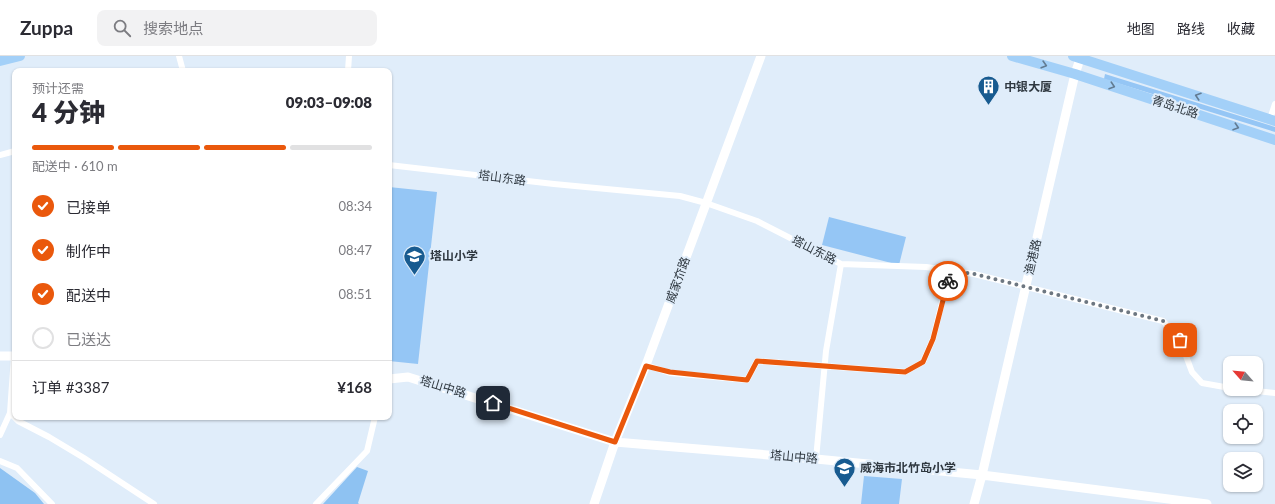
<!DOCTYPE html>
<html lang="zh">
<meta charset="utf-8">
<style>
:root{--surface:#fff;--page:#f2f2f3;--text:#2b2b33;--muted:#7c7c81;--line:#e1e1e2;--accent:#ea580c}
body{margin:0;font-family:Lato,"Noto Sans SC",sans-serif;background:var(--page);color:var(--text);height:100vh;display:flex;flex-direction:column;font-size:15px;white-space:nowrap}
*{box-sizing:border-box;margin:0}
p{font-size:13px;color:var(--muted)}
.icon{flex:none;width:22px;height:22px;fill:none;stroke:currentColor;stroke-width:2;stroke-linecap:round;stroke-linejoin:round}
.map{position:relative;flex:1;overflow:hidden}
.sheet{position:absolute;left:12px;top:12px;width:380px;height:352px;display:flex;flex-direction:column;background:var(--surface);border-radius:8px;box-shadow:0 1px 3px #0004}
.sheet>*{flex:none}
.needle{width:26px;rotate:297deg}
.buttons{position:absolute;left:1223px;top:300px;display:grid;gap:8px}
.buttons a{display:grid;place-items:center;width:40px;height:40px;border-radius:8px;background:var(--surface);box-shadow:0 1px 3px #0004;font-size:20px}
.pin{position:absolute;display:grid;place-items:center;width:34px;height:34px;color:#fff;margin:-17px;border-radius:8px;box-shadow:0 2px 6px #0006}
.courier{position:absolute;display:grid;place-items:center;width:40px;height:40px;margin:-20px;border:3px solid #ea580c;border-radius:50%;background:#fff;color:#222;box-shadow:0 1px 5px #0007}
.summary em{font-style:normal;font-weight:800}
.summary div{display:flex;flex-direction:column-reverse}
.summary{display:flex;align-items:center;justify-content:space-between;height:68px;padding:0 20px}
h1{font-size:26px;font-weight:800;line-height:30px}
.bar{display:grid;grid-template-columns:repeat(4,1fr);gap:6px 4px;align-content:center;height:48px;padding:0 20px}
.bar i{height:5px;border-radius:3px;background:var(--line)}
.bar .on{background:var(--accent)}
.bar p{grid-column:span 4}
.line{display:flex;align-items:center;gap:10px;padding:0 20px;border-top:1px solid var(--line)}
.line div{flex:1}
ol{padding:0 20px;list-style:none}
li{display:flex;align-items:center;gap:12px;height:44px}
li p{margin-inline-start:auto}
li .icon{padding:4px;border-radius:50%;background:var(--accent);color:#fff;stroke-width:4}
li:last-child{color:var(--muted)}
li i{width:22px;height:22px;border:2px solid var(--line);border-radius:50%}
header{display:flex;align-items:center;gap:24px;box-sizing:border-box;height:56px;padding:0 20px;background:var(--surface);border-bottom:1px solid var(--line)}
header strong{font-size:19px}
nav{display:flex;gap:22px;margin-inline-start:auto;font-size:14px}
.search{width:280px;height:36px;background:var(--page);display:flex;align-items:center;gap:10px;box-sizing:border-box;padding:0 14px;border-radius:8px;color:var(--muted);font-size:15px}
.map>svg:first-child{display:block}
.green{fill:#95c6f5}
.forest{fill:#8ec2f2}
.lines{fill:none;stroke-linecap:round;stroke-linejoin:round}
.street{stroke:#fff;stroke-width:6}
.secondary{stroke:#fff;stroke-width:9}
.primary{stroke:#a3d0f8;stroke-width:10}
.oneway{stroke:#637c93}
.done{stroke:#6d7781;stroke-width:4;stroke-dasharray:0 7.2}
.route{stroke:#ea580c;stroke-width:5}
.labels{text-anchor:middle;stroke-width:4;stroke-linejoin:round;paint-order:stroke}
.poi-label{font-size:12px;font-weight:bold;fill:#2f3840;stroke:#e0edfa;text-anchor:start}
.street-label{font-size:12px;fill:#2f3840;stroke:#e0edfa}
</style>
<header>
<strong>Zuppa</strong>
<div class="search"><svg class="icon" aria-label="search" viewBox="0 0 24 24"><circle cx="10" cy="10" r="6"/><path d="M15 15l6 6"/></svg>搜索地点</div>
<nav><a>地图</a><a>路线</a><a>收藏</a></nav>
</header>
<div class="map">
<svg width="1275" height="448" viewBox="0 0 1275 448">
<rect width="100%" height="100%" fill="#e0edfa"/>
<path class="green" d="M1105 18 1275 71V76L1104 23Z
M389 131 437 136 418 308 389 305Z
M829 161 906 181 899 209 822 189Z
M864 420 902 423 899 448H861Z"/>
<path class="forest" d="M357 411 368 415 358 447 359 448H323Z
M0 412 35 437 44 448H0Z"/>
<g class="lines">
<path class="street" d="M179 0 183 15
M348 15 349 0
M1270 63 1275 48
M0 99 15 95
M389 109 554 128 680 140 706 147 757 165 841 208 926 211 974 218 1163 265 1180 284 1192 316 1202 327 1230 332
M14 300 10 357 18 365 49 381 84 402 154 448
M646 309 670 317 747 324 757 305 905 316 923 306 933 283 950 214
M1239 333 1275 337
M0 379 10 357
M816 403 826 295 841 208
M0 405 17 412 52 448
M316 448 367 395 375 361"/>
<path class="secondary" d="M0 300H15
M389 323 408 321 615 386 816 403 982 419 1207 448
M594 448 615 386 646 309 761 0
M974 448 982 419 1075 18 1081 0"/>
<path class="primary" d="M1012 0 1075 18 1275 84
M1073 0 1275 65
M0 5 20 0"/>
</g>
<defs><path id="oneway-chevron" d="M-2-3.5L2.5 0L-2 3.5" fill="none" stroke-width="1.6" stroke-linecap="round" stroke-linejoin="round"/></defs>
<g class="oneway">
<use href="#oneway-chevron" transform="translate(1044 9) rotate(16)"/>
<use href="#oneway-chevron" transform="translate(1112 30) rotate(18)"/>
<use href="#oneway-chevron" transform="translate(1198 40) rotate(-162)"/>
<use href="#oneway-chevron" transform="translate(1236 71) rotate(18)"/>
</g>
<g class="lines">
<path class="done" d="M948 225 950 214 974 218 1163 265 1180 284"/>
<path class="route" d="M493 347 615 386 646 310 670 316 747 324 757 305 905 316 923 306 933 283 948 225"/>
</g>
<defs>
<symbol id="building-pin" viewBox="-11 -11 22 30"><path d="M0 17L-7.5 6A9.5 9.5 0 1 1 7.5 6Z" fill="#185b90" stroke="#e0edfa"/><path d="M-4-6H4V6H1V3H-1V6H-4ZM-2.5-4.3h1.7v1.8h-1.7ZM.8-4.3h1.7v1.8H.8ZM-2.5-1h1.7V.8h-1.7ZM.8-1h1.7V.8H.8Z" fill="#fff"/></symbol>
<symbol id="school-pin" viewBox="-11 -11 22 30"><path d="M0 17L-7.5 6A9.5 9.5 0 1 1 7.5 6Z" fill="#185b90" stroke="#e0edfa"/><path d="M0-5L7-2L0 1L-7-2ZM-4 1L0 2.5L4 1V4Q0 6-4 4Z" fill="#fff"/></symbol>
</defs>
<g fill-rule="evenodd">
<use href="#building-pin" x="976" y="18" width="25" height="34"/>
<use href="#school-pin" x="402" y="188" width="25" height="34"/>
<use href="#school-pin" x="832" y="400" width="25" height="34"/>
</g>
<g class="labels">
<g class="poi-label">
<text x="1004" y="35">中银大厦</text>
<text x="430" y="204">塔山小学</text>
<text x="860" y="416">威海市北竹岛小学</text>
</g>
<g class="street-label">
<text transform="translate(1175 51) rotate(18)" y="4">青岛北路</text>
<text transform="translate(502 122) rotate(7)" y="4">塔山东路</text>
<text transform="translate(814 194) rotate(27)" y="4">塔山东路</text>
<text transform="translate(1033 201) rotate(-77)" y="4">渔港路</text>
<text transform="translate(678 224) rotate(-70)" y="4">威家夼路</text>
<text transform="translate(443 331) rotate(17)" y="4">塔山中路</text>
<text transform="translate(794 401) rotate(5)" y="4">塔山中路</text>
</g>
</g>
</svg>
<div class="buttons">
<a><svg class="needle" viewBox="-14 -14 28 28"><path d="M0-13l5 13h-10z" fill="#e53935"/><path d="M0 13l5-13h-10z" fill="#7c7c81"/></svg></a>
<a><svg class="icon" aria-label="locate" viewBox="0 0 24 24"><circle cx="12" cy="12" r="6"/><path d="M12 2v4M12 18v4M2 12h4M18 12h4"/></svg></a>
<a><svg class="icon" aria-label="layers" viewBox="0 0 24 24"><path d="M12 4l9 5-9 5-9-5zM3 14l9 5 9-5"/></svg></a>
</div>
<div class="pin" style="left:1180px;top:284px;background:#ea580c"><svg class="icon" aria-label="bag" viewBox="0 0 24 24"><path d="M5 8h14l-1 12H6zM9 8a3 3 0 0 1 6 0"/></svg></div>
<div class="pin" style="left:493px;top:347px;background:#1f2937"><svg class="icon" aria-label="home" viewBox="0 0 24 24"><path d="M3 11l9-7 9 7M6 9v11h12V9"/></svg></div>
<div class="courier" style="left:948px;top:225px"><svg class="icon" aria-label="bike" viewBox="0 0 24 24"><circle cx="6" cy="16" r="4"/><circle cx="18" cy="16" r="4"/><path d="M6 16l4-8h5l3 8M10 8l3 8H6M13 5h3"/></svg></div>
<section class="sheet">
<div class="summary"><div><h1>4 分钟</h1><p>预计还需</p></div><em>09:03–09:08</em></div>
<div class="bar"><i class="on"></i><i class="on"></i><i class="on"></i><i></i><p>配送中 · 610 m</p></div>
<ol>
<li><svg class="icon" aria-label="check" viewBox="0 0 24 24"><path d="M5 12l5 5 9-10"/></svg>已接单<p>08:34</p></li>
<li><svg class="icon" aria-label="check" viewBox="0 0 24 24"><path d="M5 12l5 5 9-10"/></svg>制作中<p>08:47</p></li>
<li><svg class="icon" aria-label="check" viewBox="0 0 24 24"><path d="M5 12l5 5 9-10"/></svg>配送中<p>08:51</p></li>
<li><i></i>已送达</li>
</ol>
<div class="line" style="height:52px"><div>订单 #3387</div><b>¥168</b></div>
</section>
</div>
